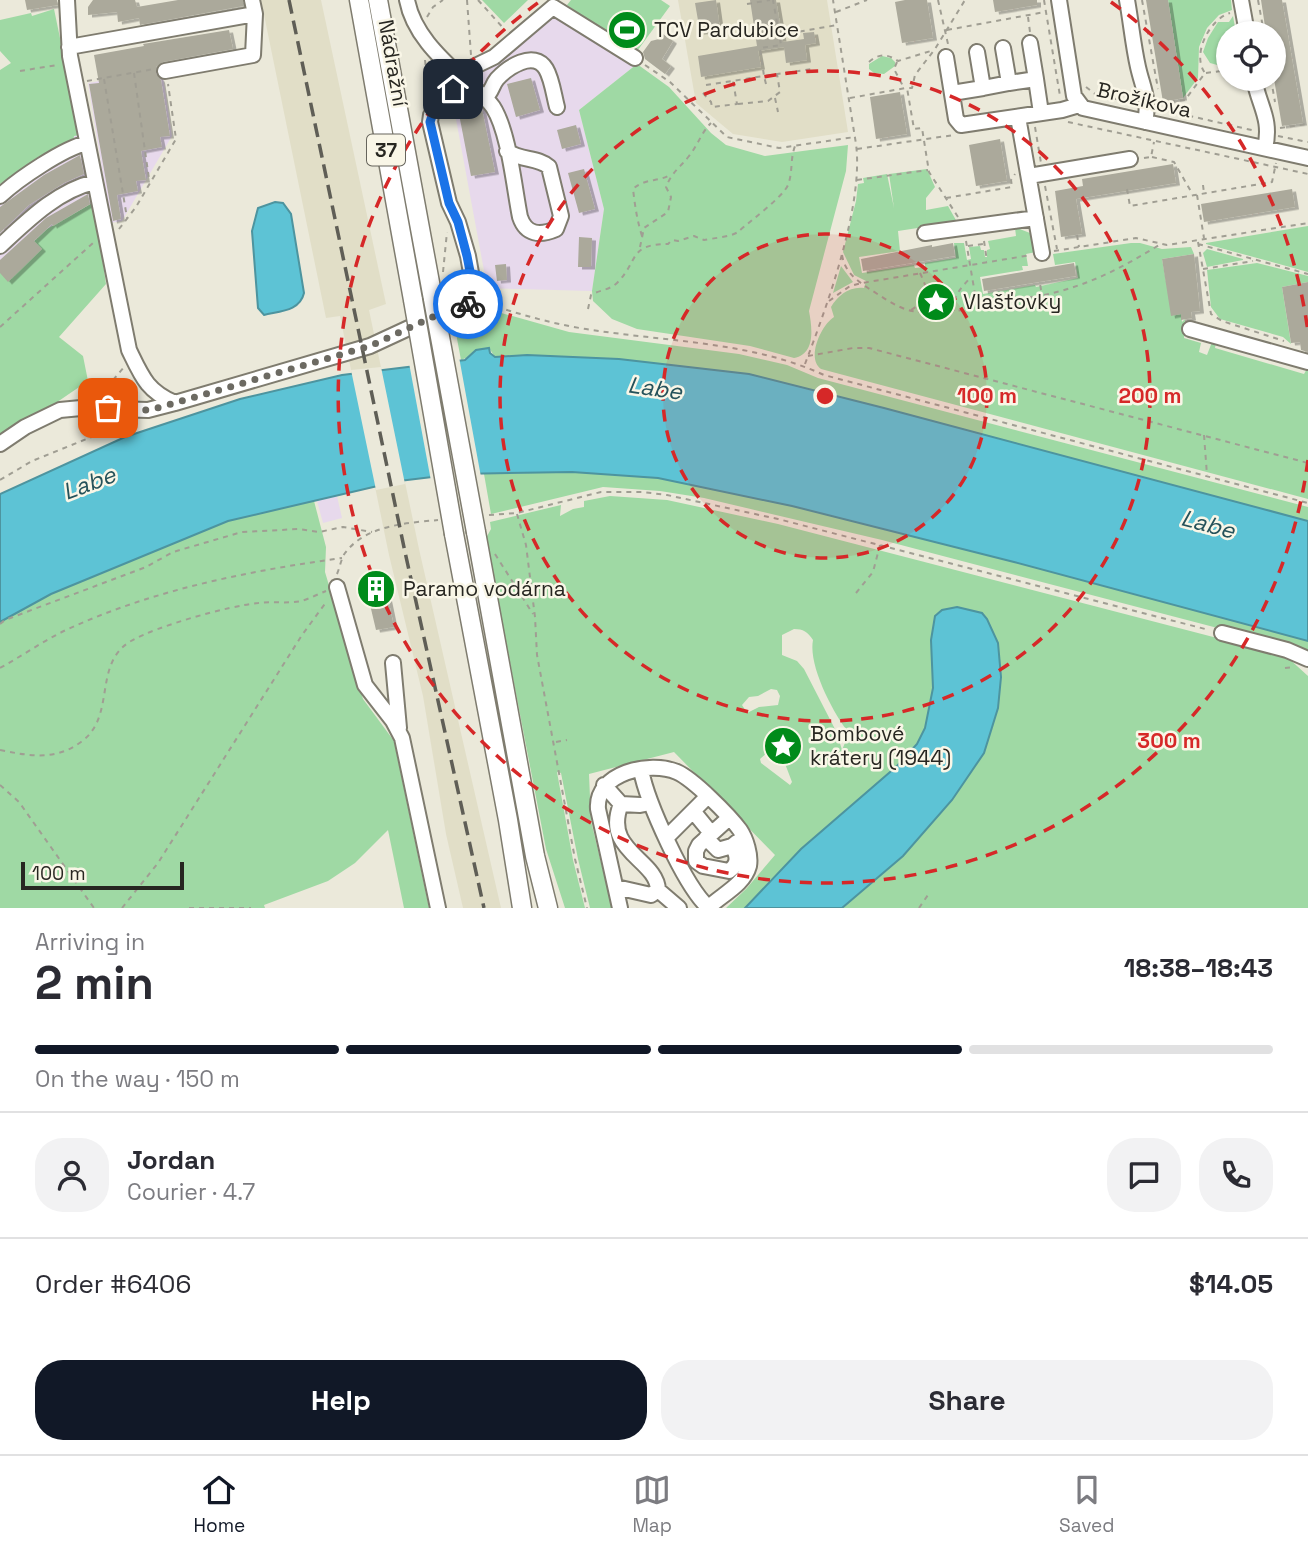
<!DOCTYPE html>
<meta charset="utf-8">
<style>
:root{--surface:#fff;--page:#f2f2f3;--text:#2b2b33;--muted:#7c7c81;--line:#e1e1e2;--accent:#111827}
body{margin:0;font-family:"Space Grotesk",sans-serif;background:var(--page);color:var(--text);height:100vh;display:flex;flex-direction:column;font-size:26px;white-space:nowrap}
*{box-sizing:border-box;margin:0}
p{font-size:23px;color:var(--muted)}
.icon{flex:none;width:38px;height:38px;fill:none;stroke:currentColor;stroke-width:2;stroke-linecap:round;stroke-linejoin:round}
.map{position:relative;height:908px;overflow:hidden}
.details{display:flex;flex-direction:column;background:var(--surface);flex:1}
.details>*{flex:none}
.controls{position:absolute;left:1216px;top:21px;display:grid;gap:14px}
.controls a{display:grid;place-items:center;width:70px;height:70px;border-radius:50%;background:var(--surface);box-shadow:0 2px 5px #0004;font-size:35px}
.scale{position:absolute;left:21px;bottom:18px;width:163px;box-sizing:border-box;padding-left:7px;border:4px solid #272621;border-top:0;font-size:19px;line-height:24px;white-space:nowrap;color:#272621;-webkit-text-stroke:5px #f9f6e7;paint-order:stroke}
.pin{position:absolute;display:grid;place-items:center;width:60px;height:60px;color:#fff;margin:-30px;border-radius:14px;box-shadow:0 4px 10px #0006}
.courier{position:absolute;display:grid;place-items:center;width:70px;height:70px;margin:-35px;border:5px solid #1a73e8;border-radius:50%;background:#fff;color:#222;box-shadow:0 2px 9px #0007}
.head em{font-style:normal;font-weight:600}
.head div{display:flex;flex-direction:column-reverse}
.head{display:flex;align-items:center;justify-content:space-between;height:119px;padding:0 35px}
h1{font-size:46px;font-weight:600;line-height:52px}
.bar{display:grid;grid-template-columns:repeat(4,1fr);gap:10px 7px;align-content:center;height:84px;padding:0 35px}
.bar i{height:9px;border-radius:5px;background:var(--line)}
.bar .on{background:var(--accent)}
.bar p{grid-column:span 4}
.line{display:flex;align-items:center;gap:18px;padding:0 35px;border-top:2px solid var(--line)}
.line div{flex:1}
.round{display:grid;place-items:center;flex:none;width:74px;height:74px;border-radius:28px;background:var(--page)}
.cta{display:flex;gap:14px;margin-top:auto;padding:14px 35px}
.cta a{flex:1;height:80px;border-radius:28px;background:var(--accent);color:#fff;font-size:28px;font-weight:600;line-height:80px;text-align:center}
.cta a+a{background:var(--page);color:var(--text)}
.menu{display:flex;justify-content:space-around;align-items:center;height:98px;border-top:2px solid var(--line);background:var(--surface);font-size:19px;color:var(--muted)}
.menu a{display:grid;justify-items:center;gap:4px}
.menu .on{color:var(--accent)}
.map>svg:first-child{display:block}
.industrial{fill:#e7d9ec}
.built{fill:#e1dec7}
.green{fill:#9fd9a4;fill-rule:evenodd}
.water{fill:#5dc3d5;stroke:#4d949f;stroke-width:2}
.pier{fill:#ebe9da}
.building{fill:#aba99b;filter:url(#shadow)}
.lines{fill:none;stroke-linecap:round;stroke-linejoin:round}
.minor-casing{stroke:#7f7c6f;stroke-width:18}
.major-casing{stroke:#7f7c6f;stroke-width:21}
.path{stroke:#a09e93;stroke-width:2;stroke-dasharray:5 5;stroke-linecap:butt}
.minor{stroke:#fff;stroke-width:14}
.major{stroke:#fff;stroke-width:18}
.rail{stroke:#5f5e56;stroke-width:3.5;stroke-dasharray:14 7;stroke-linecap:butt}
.major-bridge-casing{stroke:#7f7c6f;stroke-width:21;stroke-linecap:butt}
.major-bridge{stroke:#fff;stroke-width:18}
.done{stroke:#6c6a62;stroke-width:7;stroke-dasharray:0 12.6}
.route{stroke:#1a73e8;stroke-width:9}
.ring{fill:none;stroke:#d62828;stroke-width:3.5;stroke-dasharray:12 9}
.labels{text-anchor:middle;stroke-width:5;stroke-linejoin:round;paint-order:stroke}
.shield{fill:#f9f6e7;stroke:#66645c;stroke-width:2}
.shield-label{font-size:19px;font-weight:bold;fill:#272621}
.poi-label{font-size:21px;fill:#272621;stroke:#f9f6e7;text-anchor:start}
.street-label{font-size:21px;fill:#272621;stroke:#f9f6e7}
.water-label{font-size:23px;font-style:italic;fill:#25525a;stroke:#f9f6e7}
.centre{fill:#d62828;stroke:#f9f6e7;stroke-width:3.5}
.ring-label{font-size:21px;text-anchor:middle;font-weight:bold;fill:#d62828;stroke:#f9f6e7;stroke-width:5;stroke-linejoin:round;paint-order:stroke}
</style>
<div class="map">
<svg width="1308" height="908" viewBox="0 0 1308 908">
<defs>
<filter id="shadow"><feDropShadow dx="4" dy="2.5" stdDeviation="0" flood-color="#0004"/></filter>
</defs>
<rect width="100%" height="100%" fill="#ebe9da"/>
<path class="industrial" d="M555 11 637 64 579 110 604 209 592 291 482 288 480 278 485 276 453 103 460 84Z
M162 70 172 136 122 221 111 223 88 83Z
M80 135 95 201 47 229 0 273V184L38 157 72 143 74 136Z
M337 496 342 518 323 523 317 501Z"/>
<path class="built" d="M261 0H321L386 304 369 310 419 549 501 908H463L446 834 423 696 389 555 340 316 326 318Z
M678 0H827L848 132 782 142 733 134 696 103Z"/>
<path class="green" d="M482 0H528L504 23Z
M571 0H661L670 6 635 54 567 5Z
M1168 0H1231L1232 10 1219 15 1207 28 1199 47 1198 78 1183 98Z
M54 9 80 135 74 136 73 143 38 157 0 184V70L11 63 0 51V20L31 13 32 16Z
M1233 16 1236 33H1228V62L1221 66 1210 63 1203 52 1208 38 1218 22H1229Z
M882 56 891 58 895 62V66L884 74 874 73 869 69V64Z
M637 64 669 87 711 133 726 145 765 156 848 145 846 171 809 311C812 327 816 354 794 358L750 346 637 329 612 319 593 301 592 291 604 209 579 110Z
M927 169 935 187 926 198V210L948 206 957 222 898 231 900 251 859 257 862 273 914 265 915 268 925 267V263L956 258 954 243H964L967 260 971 259 969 247 980 246 981 250H984L985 257H987V250L990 249 988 241 1016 236 1015 228H1017L1030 233 1036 252 1026 254 1028 266H1022L1023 270 980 277 983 294 1035 285 1036 287 1078 278 1075 262 1055 265 1053 254 1131 243H1140L1162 249 1191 247 1194 254 1162 259 1172 315 1181 314 1182 322 1185 319 1184 338 1201 343 1199 352 1207 355 1212 342H1216L1215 348 1304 374 1308 367V499L821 369C806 359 821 325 834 317L831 307C838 295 850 286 864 288L866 281 854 275 843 252 856 201 858 184 864 183 863 178 887 174 894 208 889 174Z
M94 202 106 284 59 337 83 356 88 381 0 441V273L47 229Z
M1308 226V272L1206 244V243Z
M1207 249 1243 259V260L1207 267 1203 253Z
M1257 263 1308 276V282L1282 287 1291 344 1283 337 1220 319 1211 307 1207 270Z
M841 266 853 282 833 293Z
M480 307 569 332 739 354 787 365 818 378 1308 507V521L884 408 749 374 527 355 495 357 489 348 461 360 452 312Z
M572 472 658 478 792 506 1014 562 1308 641V654L1294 648 882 540 704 498 660 491 603 487 491 514 484 474Z
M610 496 667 500 778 524 1286 656 1308 676V908H842C891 868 935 825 971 772L931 640 933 688 925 728 917 744 897 766 801 849 745 908H726L746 889 775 855 674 752 589 774 591 821 612 908H590L578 859 561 773 557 772 573 860 585 908H565L546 849 486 538 491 529 490 522 561 505 560 516 573 509 584 507V501ZM794 629C803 629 808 632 813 640 808 665 833 713 849 733L842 750 837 733 804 669 797 661 782 655V635ZM771 689 777 690 780 696 778 705 759 707 747 713 742 705 749 697 758 696ZM780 737 791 739 784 761 792 782 790 785 761 763 760 759 776 745Z
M314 501 326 547 325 572 363 699 394 741 429 908H404L388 830 355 863 328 881 264 905 265 908H0V622L51 594 228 521Z"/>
<path class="water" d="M275 202 283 203 291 214 304 293C300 311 280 311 264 315L258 308 252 231 258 208Z
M489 348 490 353 495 357 527 355 619 359 749 374 884 408 1308 521V641L1014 562 792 506 658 478 572 472 457 474 399 481 228 521 51 594 0 622V494L125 437 240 399 342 375 465 360 476 350Z
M957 607 982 613 987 619 998 643 1001 677 998 708 984 753 952 800 903 856 842 908H745L801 849 897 766 917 744 925 728 933 688 931 640 935 616 942 610Z"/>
<path class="pier" d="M459 357 481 477 431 481 409 363Z
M381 367 405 484 376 490 351 370Z"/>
<path class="building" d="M25 0H57L58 5 27 10Z
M93 0H135L137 7 178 0H243V6L140 25 139 18 118 22 117 12 88 15V7Z
M716 0 720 29 700 32 695 3Z
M750 0H776L783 42 804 39 803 33 814 32 816 43 805 45 807 60 786 63 784 47 758 51 761 67 701 77 698 56 757 46Z
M905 0H927L933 38 902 43 895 2Z
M993 0H1037V5L995 12Z
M1146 0H1168L1183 98 1163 102Z
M1261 0H1282L1303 123 1282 126 1274 79V33H1266Z
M229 30 233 49 163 62 156 67V73L161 80 170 136 160 137 162 147 141 151 146 180 136 181 138 191 117 195 121 219 113 221 89 84 99 83 94 55 144 46 143 44Z
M663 34 673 41 662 59 671 66 665 74 645 59 643 52 651 41 659 39Z
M531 78 540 110 516 117 507 84Z
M900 92 907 134 876 139 870 97Z
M471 102 472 106 479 105 482 109 495 172 471 176 458 109H460V104Z
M576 125 581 144 562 149 557 130Z
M1000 139 1007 181 976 186 969 145Z
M80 155 84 174 64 183 29 205 0 233V207L44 175Z
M1173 164 1176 183 1076 199 1082 234 1061 237 1055 191 1083 186 1082 179Z
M584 169 595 209 579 213 568 173Z
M1292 189 1295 207 1204 222 1201 204Z
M88 194 90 204 53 226 52 224 34 241 42 249 8 282 0 273V260L46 218Z
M579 237 592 238 591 267H578Z
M953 243 955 256 863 271 861 259 932 245V247Z
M1194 254 1200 311 1191 312 1192 318 1181 320V314L1171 316 1162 259Z
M1074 263 1076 276 984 291 982 279Z
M506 264 507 280 497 281 495 265Z
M1308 282V352L1301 350 1300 342 1291 343 1282 287Z
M382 570 394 627 376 630 363 575Z"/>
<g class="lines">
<defs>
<path id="minor" d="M67 0 70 56 129 350C142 377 147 391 175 403
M407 0C413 32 438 56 462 78 472 88 485 95 493 107 509 132 514 187 520 217 526 235 540 236 556 229L561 216 549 167C538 157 521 161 507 151
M1059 0 1074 96 1083 108 1308 158
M1127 0C1131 22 1133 45 1138 67 1143 89 1150 99 1145 122
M1241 0 1247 33
M1030 43 1036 79
M69 47 255 14
M946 57 956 119 961 125 1062 110 1079 105
M165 71 253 55 255 14 252 0
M1254 79C1259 106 1272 119 1265 148
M1009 83 1036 79 1041 113
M983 88 1009 83 1003 48
M952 93 983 88 977 52
M485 98C492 92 492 85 497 79 507 68 534 49 546 69 552 79 554 96 557 107
M1018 117 1042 253
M1029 176 1130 159
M0 196C18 179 64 148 87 143
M925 233 1036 218
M0 246C27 221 58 190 95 182
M1190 329 1308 362
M0 444 25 427 60 410 81 408 148 410 175 403 370 346 452 308 476 301 468 256 458 222 449 203 430 122 431 115 467 70 494 57 553 7 635 58
M337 587 365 685 393 721 402 738 438 908
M1222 633 1287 650 1308 659
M393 663 399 728
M641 770C647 802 685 887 709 908
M604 785 621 804C602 851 657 859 658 890L679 908
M707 797 693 811 711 833
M621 804 640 805 650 803
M729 818 699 845 696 851V861L703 866 729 871C739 864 738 856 732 846
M667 837 693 811
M706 838 718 850 732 846 737 842
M616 887 651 895 658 890
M620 908 598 809C595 773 650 760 677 772 693 779 729 815 740 830 746 839 751 855 749 866 744 885 721 895 708 908"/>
<path id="major" d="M359 0 413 300
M378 0 433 299
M476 532 535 856 548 908
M454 534 508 820 522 908"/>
</defs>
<use href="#minor" class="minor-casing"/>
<use href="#major" class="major-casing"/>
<path class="path" d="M467 0 471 55
M478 0 505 30
M938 0 948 44
M1044 0 1060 96
M1142 0 1158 89
M1258 0 1264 33
M747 4 770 0
M836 12 867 0
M427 17 433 7 443 0
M1028 17 1030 32
M947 30 1045 12
M780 35 837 25
M425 60 429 96
M869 62C879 53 888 54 898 61L934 50
M897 62 894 69 904 88
M645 65 670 82 727 137 779 148 855 137
M20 71 57 65
M134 73 149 179
M1206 73 1228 70
M104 79 127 218
M1271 79 1275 102
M87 81 154 69
M766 84 764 76 812 69
M706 85 764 76 760 48 781 45 773 0
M1086 87 1095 94 1133 103
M703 93 711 102 712 107 737 104 733 81
M775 98 778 112
M850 98 906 88
M1160 103 1185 100 1205 73C1191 54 1210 19 1230 13
M738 104 768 101 780 92 777 74
M1159 109 1256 131
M1068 122 1308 174
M1035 127 1041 163
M1280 128 1306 124 1308 121
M1278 136 1308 142
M857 149 954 135
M1152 157 1174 162 1193 195
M1144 158 1151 157 1154 142
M857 180 928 170
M1203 185 1204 193
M1045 186 1057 249
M1127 189 1130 206 1272 182 1276 163
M1197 195 1204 238
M946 198 1012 187 1011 180 1015 174
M958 217 929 172 922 128 914 129 907 88H912L915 75 935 49 965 0
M119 229 136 207 176 139 168 84
M1077 235 1079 247
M642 236C637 220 635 206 633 189 645 178 658 182 670 175
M966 241 977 306
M984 241 987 261
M1198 242 1211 314 1222 321 1284 341
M1198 244 1308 274
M968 246 983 244
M640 247 644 228 668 212 671 197 666 187C673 170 680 168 689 156 698 145 701 133 711 123
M1054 251 1136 238 1167 245 1308 223
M842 255C845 272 855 279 868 288 881 296 897 308 912 311 951 317 1003 302 1042 295L1040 284
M1203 269 1253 261
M443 272 447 232
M1044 295C1087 286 1122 268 1159 245
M829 301 850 286 862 283 1031 255
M487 304C520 314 552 324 586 329 666 342 750 341 824 375L1308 503
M588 309 591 295C599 290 610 290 617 283 639 261 628 244 668 244L672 240 678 241 694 236 704 240C714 238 730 237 738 232 750 221 783 197 788 185 793 172 790 159 795 146
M911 310C931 297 929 293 920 273
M954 311C953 295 961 288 971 277
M0 327 93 243
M808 356 853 348H869L1308 463
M805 364C827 306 864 205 856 144L833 0
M87 395 114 379 124 367
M1204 435 1207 475
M0 480 32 461 126 423
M517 514 526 545 535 617 537 655 575 859 587 908
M489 515 517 513 601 492H642L667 495 778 519 1209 630
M495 554 533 614
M337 574C340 567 341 559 345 553 366 525 407 523 438 520
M856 593 873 572 880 545
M0 624 5 620 146 567 173 552 242 532 299 529 319 532 343 527 372 532
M0 668C22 656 43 641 66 630 152 590 248 571 342 558
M1285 668 1294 667
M556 742 567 740
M0 750C30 756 55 761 81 742 117 716 92 664 131 641 157 626 228 606 258 603 272 601 287 604 301 601 309 599 318 594 326 591
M0 785 19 802 94 908
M122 908 158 863 302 635 327 601
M189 908H251
M919 908 930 892"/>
<use href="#minor" class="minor"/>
<use href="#major" class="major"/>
<path class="rail" d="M289 0 405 552 484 908"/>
<defs>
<path id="major-bridge" d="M433 299 476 532
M413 300 454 534"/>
</defs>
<use href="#major-bridge" class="major-bridge-casing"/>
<use href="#major-bridge" class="major-bridge"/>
</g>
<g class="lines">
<path class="done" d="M108 408 148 410 161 407 370 346 452 308 468 304"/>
<path class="route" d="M453 89 434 110 430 122 449 203 458 222 467 256 476 302 468 304"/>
</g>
<circle cx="825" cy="396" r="162" fill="#d62828" fill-opacity=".12"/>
<g class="ring">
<circle cx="825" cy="396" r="162"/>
<circle cx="825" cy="396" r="325"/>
<path d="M1308 460A487 487 0 1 1 539 2M1111 2A487 487 0 0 1 1308 332"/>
</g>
<defs>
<symbol id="stadium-disc" viewBox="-11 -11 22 22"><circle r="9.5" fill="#008b1a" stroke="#f9f6e7"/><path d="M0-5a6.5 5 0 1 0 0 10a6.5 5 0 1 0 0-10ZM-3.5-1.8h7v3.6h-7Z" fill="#fff"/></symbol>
<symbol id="sight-disc" viewBox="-11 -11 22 22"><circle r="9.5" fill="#008b1a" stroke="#f9f6e7"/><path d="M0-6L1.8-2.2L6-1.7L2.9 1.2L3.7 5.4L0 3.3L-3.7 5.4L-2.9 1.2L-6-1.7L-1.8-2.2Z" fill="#fff"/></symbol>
<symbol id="building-disc" viewBox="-11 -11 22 22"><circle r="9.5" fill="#008b1a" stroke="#f9f6e7"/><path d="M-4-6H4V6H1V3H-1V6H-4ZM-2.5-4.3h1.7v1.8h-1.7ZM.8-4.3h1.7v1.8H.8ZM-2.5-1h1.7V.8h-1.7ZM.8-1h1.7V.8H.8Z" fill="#fff"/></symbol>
</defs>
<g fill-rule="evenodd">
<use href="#stadium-disc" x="605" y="8" width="44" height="44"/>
<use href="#sight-disc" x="914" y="280" width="44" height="44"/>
<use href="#building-disc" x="354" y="567" width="44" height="44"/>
<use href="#sight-disc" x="761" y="724" width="44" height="44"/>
</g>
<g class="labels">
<rect class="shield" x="367" y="134.5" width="38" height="31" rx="5"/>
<g class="shield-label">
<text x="386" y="157">37</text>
</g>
<g class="poi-label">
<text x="654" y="37">TCV Pardubice</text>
<text x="963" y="309">Vlašťovky</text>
<text x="403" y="596">Paramo vodárna</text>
<text x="810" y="741">Bombové<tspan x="810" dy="24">krátery (1944)</tspan></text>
</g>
<g class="street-label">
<text transform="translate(393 63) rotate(80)" y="7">Nádražní</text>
<text transform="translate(1144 100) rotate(13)" y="7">Brožíkova</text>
</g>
<g class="water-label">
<text transform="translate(655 388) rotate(8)" y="8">Labe</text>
<text transform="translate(89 483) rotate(-21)" y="8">Labe</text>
<text transform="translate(1208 524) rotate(15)" y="8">Labe</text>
</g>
</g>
<circle cx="825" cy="396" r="10" class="centre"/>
<g class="ring-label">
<text x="987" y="403">100 m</text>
<text x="1150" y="403">200 m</text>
<text x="1169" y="748">300 m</text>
</g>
</svg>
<div class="controls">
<a><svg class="icon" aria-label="locate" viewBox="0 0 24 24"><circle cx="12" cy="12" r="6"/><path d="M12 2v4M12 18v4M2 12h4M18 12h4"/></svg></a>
</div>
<div class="scale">100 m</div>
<div class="pin" style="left:108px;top:408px;background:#ea580c"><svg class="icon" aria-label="bag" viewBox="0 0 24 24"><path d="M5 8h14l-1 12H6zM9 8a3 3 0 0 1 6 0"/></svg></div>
<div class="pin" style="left:453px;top:89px;background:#1f2937"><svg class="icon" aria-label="home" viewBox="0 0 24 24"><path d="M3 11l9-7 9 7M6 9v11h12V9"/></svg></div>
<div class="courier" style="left:468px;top:304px"><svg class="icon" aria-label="bike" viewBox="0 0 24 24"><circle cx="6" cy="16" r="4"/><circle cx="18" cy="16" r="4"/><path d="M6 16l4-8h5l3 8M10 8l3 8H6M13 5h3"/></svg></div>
</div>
<section class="details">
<div class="head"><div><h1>2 min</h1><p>Arriving in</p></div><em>18:38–18:43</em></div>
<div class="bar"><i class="on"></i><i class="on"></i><i class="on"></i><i></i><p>On the way · 150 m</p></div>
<div class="line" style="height:126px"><a class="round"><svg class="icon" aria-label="person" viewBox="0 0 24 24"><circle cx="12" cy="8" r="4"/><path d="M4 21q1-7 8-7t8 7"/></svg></a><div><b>Jordan</b><p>Courier · 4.7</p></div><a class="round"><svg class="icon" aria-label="chat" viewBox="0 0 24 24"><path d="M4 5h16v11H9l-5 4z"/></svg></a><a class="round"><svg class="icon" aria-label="phone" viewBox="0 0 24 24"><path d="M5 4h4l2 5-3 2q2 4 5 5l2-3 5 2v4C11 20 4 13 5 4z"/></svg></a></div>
<div class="line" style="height:91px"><div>Order #6406</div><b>$14.05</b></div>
<div class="cta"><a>Help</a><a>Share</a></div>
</section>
<nav class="menu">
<a class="on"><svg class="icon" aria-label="home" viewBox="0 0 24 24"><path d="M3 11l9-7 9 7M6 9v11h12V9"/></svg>Home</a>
<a><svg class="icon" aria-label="map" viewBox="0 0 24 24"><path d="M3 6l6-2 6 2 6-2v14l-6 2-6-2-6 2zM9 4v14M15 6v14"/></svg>Map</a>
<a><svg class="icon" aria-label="saved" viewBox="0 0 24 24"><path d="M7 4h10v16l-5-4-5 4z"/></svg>Saved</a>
</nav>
